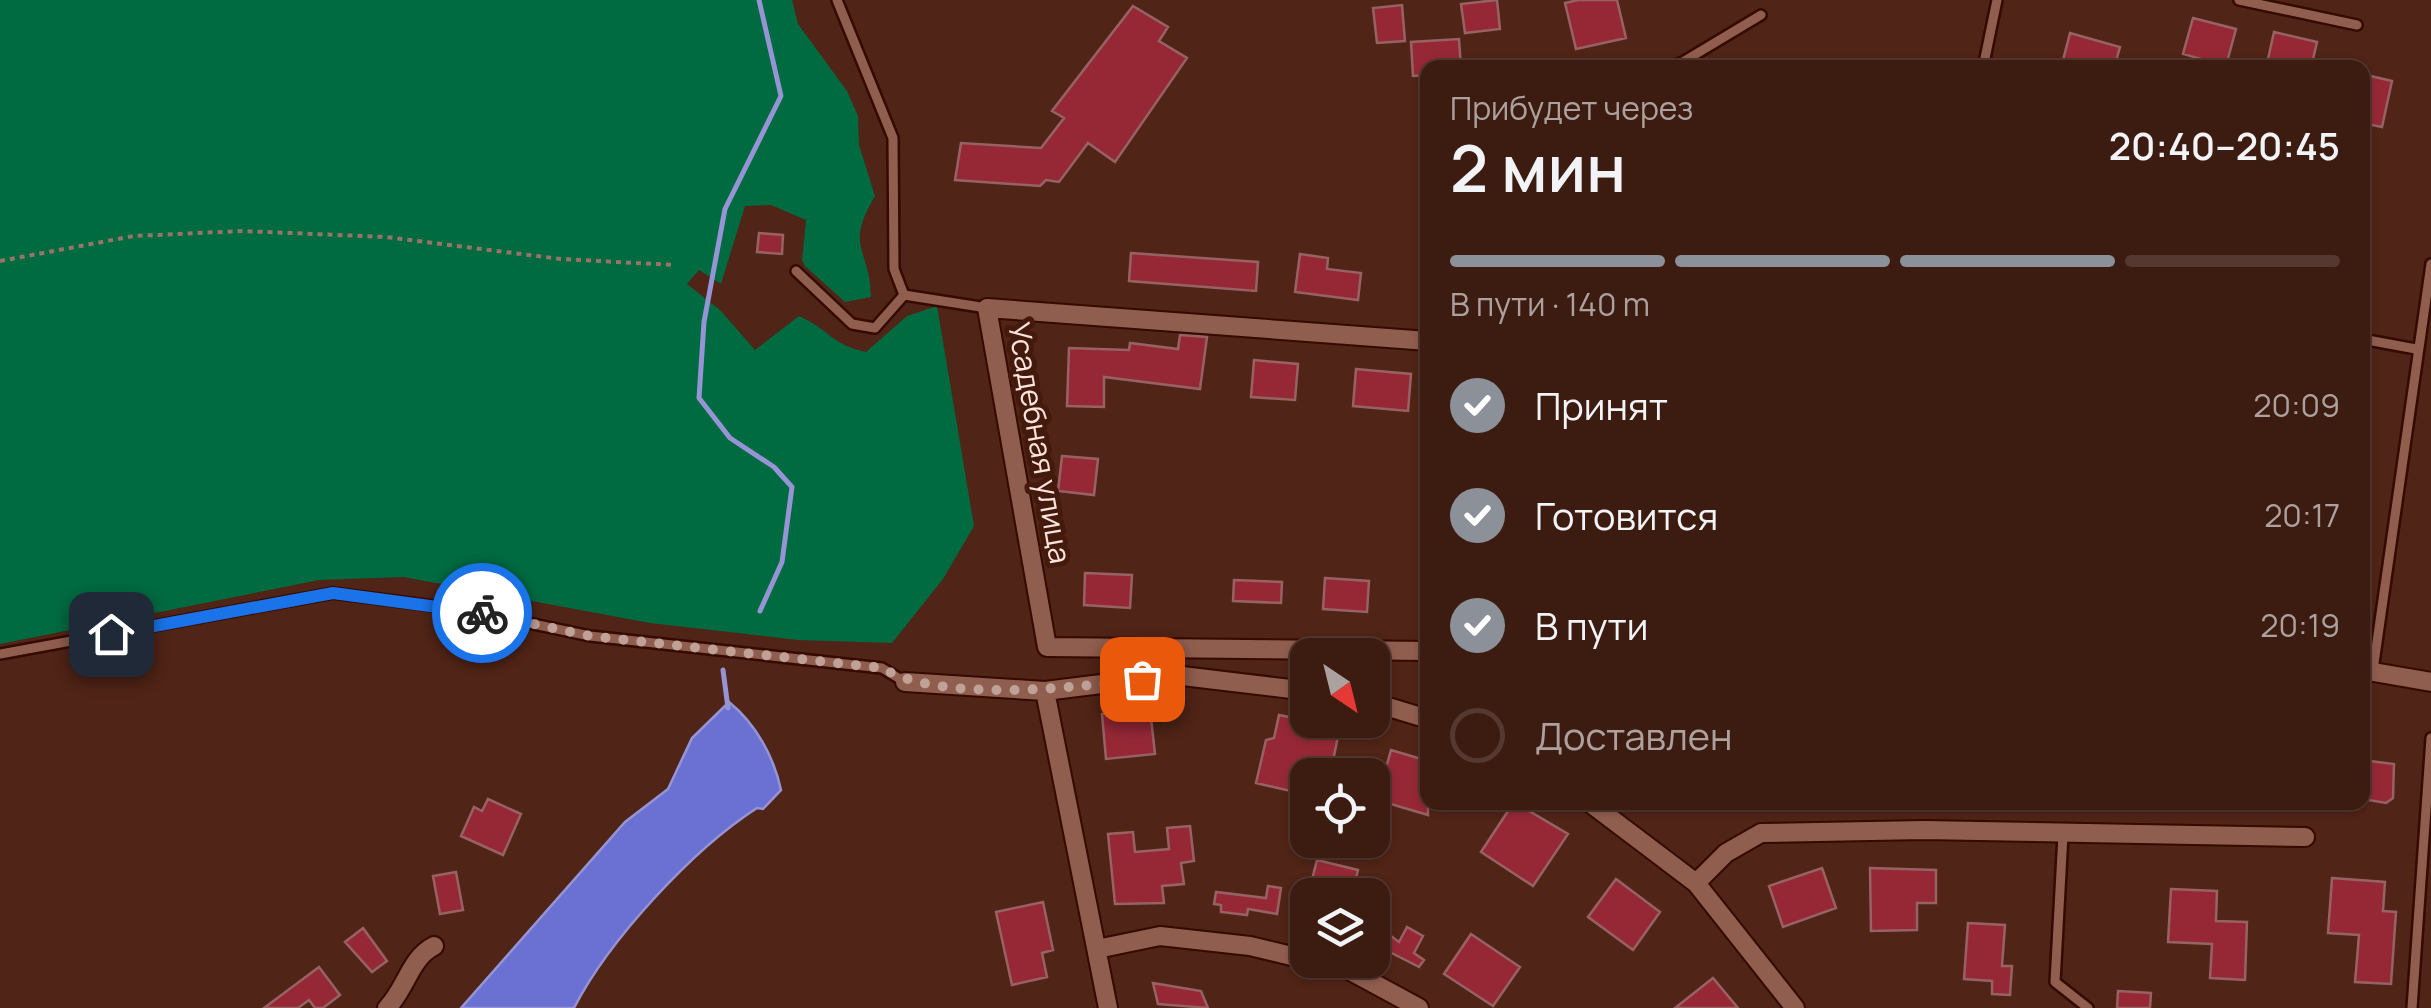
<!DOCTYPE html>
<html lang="ru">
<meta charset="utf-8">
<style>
:root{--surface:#3c1b10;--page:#432419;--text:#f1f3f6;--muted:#aca19f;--line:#553930;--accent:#8c9099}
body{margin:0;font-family:Manrope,sans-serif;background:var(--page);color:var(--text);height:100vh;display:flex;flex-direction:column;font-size:38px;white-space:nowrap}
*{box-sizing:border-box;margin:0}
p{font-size:32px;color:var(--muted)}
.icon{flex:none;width:55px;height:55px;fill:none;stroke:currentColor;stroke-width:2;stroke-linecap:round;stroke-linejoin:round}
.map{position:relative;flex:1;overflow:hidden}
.details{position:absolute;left:1420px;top:60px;width:950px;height:750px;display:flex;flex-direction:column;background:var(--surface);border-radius:20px;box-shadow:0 2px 8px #0004,0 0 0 2px var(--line)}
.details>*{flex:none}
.needle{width:65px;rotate:145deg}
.tools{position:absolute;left:1290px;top:638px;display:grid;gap:20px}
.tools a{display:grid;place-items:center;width:100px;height:100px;border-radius:20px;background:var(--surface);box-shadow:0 2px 8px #0004,0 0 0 2px var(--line);font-size:50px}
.pin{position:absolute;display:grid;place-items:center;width:85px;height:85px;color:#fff;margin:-42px;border-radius:20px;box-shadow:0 5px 15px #0006}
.courier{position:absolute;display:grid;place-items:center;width:100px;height:100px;margin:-50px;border:8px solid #1a73e8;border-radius:50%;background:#fff;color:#222;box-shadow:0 2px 12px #0007}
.overview em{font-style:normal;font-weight:600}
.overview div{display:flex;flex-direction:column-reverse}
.overview{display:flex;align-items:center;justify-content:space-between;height:170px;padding:0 30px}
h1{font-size:65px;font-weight:600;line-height:75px}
.bar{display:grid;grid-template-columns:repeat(4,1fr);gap:15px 10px;align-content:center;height:120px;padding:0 30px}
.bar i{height:12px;border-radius:8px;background:var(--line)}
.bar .current{background:var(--accent)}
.bar p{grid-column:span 4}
ol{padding:0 30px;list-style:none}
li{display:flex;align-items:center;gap:30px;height:110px}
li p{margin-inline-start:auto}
li .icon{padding:10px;border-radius:50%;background:var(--accent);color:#fff;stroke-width:4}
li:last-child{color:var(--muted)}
li i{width:55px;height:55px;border:5px solid var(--line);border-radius:50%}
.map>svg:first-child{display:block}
.green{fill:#006a40}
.water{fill:#6b71d2;stroke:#9694d5;stroke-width:2.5}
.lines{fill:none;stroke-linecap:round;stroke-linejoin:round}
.stream{stroke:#9694d5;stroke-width:5}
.building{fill:#962836;stroke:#976263;stroke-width:2.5}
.service-casing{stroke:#340a01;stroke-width:14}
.minor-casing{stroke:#340a01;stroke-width:22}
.path{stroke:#977469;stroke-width:4;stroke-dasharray:5 5;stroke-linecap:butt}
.service{stroke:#905e4f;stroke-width:9}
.minor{stroke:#905e4f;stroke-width:18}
.done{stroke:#bfa197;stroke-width:10;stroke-dasharray:0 18}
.route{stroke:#1a73e8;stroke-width:12}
.labels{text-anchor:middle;stroke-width:10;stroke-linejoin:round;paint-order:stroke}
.street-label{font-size:30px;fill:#fbe4dd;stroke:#441a0c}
</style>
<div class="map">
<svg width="2431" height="1008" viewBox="0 0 2431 1008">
<rect width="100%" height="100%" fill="#502416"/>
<path class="green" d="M0 0H792L798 24 847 91 858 116 859 145 875 196C844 248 870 248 871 297L845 302 805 266 802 260 806 220 771 205 745 206 721 284 699 270 687 284 720 310 755 350 799 316C830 330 832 345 866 352L907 316 937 306 974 526 943 579 892 643 798 640 650 623 404 577 319 580 0 644Z"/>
<path class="water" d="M729 702C756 724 774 757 781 790L763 809 757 808C692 850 609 940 574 1008H461L625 822 668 789 692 738Z"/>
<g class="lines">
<path class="stream" d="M759 0 781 96 725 209 704 322 699 398 730 438 774 467 792 487 782 562 760 611
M723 670 728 708"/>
</g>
<path class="building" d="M1497 0 1500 29 1465 33 1461 4Z
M1578 0H1617L1626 38 1576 49 1565 3Z
M1402 5 1405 41 1377 43 1373 8Z
M1133 6 1168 27 1159 41 1187 58 1115 162 1088 143 1059 182 1046 180 1040 186 955 180 961 143 1041 148 1064 118 1052 111Z
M2193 18 2236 29 2226 66 2183 54Z
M2274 32 2317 42 2311 68H2266Z
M2070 33 2120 47 2114 68H2061Z
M1459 39 1461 68H1428V75L1413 76 1411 42Z
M2362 74 2392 81 2382 127 2362 123Z
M759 233 783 235 782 254 757 252Z
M1131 253 1258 262 1256 291 1129 281Z
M1300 254 1328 258 1327 269 1361 273 1358 300 1295 292Z
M1180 335 1207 337 1200 389 1104 377V407L1067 406 1069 348 1129 350 1130 343 1178 349Z
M1254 360 1298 364 1295 400 1251 397Z
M1356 369 1411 374 1408 411 1353 406Z
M1062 456 1098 459 1094 495 1058 491Z
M1085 573 1132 575 1130 608 1084 605Z
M1325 578 1369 581 1367 612 1323 609Z
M1234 580 1282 582 1281 603 1233 601Z
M1150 709 1155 754 1106 759 1102 714Z
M1279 715 1340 727 1330 775H1308V795L1256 783 1266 740 1274 738Z
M1391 750 1428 761V815L1377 800Z
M2362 760 2394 764 2393 798 2386 803 2362 799Z
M488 799 521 814 503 855 461 836 474 807 482 811Z
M1514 802 1568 834 1533 886 1481 852Z
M1190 826 1194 861 1181 863 1184 884 1162 886 1164 903 1115 904 1108 834 1133 832 1135 852 1169 849 1167 828Z
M1317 860 1358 870 1352 895H1308Z
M1822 868 1836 908 1783 927 1769 886Z
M1870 868 1936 870V903H1917V930L1871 931Z
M456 872 463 910 440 914 433 876Z
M2332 878 2385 882 2383 911 2396 912 2391 984 2355 982 2359 935 2328 933Z
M1616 879 1660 912 1633 950 1588 917Z
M1268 886 1281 888 1277 914 1248 909 1247 915 1221 912V905L1214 904 1216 892 1266 898Z
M2171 889 2217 891 2216 921 2247 922 2245 980 2210 978 2212 944 2168 942Z
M1043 902 1053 950 1042 953 1047 977 1012 985 996 912Z
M1372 922 1399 942 1407 927 1423 936 1414 953 1424 960 1419 967 1372 943Z
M1968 923 2005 925 2002 966H2012L2010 995 1992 994V981L1964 979Z
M363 928 387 961 372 972 345 942Z
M1471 934 1520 967 1493 1006 1444 974Z
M319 967 340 995 323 1008H315L309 1000 298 1008H264Z
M1713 978 1738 1008H1675Z
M1153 983 1201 991 1208 1008 1158 1004Z
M2118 991 2151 993 2150 1008H2117Z"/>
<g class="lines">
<defs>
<path id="service" d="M837 0 893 138 894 269 904 295 987 308
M2239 0 2357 25
M1664 68 1681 63 1761 15
M1983 68 1997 0
M796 271 852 324 875 328 904 295
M2362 339 2416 349
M0 654 333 593 472 611 590 636 882 668 905 682
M2373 670 2431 264
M2063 835 2055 982 2088 1008
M2412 1008 2431 738"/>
<path id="minor" d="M1428 341 987 308 1047 647 1428 651
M2362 670 2431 682
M905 682 1045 691 1174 675 1308 691
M1045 691 1108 1008
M1372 702 1428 719
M1589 802 1696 883 1795 1008
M1696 883 1726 853 1761 833 1924 830 2305 837
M1097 949 1160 936 1250 946 1308 960
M1308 960 1349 970 1419 1008
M387 1008C406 989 410 958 434 946"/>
</defs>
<use href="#service" class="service-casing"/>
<use href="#minor" class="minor-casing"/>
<path class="path" d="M0 261 134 236 242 231 386 237 561 259 675 265"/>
<use href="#service" class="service"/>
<use href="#minor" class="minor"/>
</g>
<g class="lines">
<path class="done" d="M482 613 590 636 882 668C942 703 1073 688 1142 679"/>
<path class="route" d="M111 634 333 593 482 613"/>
</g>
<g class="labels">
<g class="street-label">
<text transform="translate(1039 443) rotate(80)" y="10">Усадебная улица</text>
</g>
</g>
</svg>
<div class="tools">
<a><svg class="needle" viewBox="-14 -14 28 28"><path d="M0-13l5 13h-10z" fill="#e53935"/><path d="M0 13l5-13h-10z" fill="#aca19f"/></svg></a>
<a><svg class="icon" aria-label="locate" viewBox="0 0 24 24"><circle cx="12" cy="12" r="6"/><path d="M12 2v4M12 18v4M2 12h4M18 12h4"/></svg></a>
<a><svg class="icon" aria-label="layers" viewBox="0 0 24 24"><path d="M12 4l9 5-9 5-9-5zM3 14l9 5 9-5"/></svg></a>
</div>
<div class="pin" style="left:1142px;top:679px;background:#ea580c"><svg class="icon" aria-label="bag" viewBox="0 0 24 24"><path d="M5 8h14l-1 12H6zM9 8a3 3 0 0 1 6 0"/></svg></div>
<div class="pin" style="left:111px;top:634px;background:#1f2937"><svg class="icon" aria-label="home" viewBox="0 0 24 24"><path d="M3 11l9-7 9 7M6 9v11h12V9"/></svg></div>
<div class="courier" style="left:482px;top:613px"><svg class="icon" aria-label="bike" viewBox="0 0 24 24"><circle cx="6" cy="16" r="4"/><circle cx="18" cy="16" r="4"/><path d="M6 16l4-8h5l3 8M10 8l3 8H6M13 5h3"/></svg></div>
<section class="details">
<div class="overview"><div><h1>2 мин</h1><p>Прибудет через</p></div><em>20:40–20:45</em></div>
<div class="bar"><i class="current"></i><i class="current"></i><i class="current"></i><i></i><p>В пути · 140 m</p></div>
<ol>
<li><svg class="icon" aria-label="check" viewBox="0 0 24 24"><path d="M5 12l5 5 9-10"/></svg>Принят<p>20:09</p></li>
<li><svg class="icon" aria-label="check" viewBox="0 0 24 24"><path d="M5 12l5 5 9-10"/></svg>Готовится<p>20:17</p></li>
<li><svg class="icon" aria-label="check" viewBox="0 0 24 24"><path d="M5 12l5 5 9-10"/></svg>В пути<p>20:19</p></li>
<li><i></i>Доставлен</li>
</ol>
</section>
</div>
